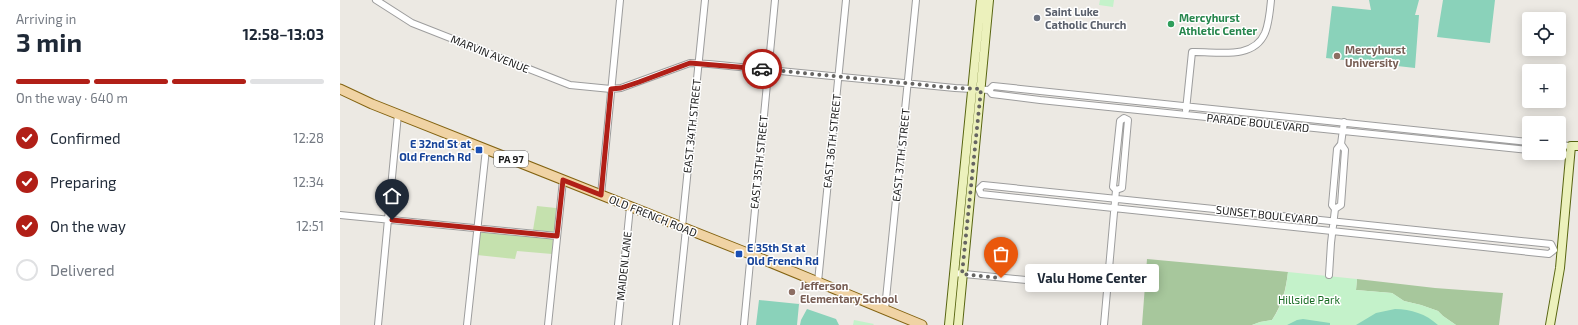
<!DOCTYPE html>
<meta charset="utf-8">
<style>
:root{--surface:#fff;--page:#f2f2f3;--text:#1f2937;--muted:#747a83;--line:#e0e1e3;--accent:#b11f17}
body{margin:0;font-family:"Exo 2",sans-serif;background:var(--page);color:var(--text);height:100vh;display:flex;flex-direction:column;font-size:15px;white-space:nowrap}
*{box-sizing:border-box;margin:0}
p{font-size:13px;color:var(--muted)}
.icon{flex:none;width:22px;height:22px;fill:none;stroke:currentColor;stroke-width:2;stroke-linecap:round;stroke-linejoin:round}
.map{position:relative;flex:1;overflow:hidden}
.side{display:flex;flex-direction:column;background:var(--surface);width:340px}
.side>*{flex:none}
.tools{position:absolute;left:1182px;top:12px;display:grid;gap:8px}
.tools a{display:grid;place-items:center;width:44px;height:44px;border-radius:4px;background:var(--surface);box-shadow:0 2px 10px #0003;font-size:20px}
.pin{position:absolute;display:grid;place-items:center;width:34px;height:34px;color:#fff;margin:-41px -17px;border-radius:50% 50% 50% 0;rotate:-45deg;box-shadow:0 0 4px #0007}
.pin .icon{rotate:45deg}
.courier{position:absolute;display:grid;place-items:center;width:40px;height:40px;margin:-20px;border:3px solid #b11f17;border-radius:50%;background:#fff;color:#222;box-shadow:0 1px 5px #0007}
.bubble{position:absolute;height:28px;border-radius:4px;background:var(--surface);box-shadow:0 2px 10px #0003;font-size:13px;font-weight:700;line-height:28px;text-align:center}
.summary em{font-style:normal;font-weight:700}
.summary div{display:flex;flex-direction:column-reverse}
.summary{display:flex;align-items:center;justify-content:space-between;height:68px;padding:0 16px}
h1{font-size:26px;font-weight:700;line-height:30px}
.bar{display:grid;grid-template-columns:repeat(4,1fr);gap:6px 4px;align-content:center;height:48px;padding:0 16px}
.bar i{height:5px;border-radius:3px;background:var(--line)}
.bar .on{background:var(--accent)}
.bar p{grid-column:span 4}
ol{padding:0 16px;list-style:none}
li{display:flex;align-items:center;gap:12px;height:44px}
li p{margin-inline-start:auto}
li .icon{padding:4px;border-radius:50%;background:var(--accent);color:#fff;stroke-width:4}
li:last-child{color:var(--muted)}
li i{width:22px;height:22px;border:2px solid var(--line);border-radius:50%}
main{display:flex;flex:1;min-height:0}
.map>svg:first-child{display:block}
.grass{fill:#c5e1ae}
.forest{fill:#a7c79c}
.park{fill:#c4f2ca}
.pitch{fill:#8ad2ba}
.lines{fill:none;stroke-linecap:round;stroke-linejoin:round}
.street-casing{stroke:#9d9d9d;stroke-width:8}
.secondary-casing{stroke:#586511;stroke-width:10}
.primary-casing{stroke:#836311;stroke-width:11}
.street{stroke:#fff;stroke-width:6}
.secondary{stroke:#ecf1bc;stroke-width:8}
.primary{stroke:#f0d3a4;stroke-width:9}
.done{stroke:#656462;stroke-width:4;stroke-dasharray:0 7.2}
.route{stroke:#b11f17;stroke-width:5}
.worship-dot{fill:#6b7280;stroke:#fff;stroke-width:1.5}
.leisure-dot{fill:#2e9e5b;stroke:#fff;stroke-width:1.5}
.education-dot{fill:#8d6e63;stroke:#fff;stroke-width:1.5}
.transit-dot{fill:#1a4fb4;stroke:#fff;stroke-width:1.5}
.labels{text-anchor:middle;stroke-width:3;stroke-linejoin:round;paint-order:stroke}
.shield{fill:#fff;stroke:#606060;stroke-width:1}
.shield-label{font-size:10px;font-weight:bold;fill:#1c1c1c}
.worship-label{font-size:11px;font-weight:bold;fill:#5b616d;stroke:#fff;text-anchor:start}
.leisure-label{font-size:11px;font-weight:bold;fill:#27864d;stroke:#fff;text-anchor:start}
.education-label{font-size:11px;font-weight:bold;fill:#785e54;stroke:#fff;text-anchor:start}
.street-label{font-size:11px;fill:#1c1c1c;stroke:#fff}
.transit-label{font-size:11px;font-weight:bold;fill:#164399;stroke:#fff;text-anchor:end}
.park-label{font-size:11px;fill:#186c23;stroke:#fff}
</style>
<main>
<section class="side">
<div class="summary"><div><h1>3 min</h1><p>Arriving in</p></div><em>12:58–13:03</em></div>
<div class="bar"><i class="on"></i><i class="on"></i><i class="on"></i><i></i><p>On the way · 640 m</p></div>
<ol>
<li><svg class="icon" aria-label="check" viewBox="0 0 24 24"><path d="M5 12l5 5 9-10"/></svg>Confirmed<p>12:28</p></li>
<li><svg class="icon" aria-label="check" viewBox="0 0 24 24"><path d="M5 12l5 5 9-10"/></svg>Preparing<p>12:34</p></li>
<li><svg class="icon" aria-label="check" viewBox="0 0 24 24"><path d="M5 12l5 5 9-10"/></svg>On the way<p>12:51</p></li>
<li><i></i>Delivered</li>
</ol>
</section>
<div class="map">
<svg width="1238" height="325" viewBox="0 0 1238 325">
<rect width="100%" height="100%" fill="#ece9e3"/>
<path class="grass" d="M197 206 216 208 215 228 213 232 193 230Z
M142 232 211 238 213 240 212 254 177 251 175 259 137 255 139 234Z"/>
<path class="forest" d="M807 259 948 272C946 289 942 305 932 320L920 322 912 325H802Z
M1017 279 1095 288 1163 293 1159 325H1116L1103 316 1098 311 1081 305 1064 301 1052 293 1016 290Z"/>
<path class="park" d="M760 0H774L773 7 759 5Z
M948 272 1017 279 1016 290 1052 293 1064 301 1081 305 1098 311 1103 316 1116 325H912L920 322 932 320C943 305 946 289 948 272Z
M514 320 534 324 533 325H513Z"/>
<path class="pitch" d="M1029 0H1079L1075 15H1079L1075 68 986 58 992 6 1031 10Z
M1103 0H1155L1150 43 1097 37Z
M419 300 459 304 457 325H416Z
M467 309 496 319 499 325H460L461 320Z
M1055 309C1071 309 1086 314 1098 325H1016L1036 313Z
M963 319 990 323V325H947L957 320Z"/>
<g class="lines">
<defs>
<path id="street" d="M36 0 72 23 230 85 271 89 281 88 350 63 369 64 615 88 649 90 652 94 700 100 1189 150
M649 90 653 86 1189 142
M846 110 852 52C875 51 913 61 925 33 929 23 930 11 931 0
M1001 144 1005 150 1001 205 995 209 992 205 997 149Z
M1001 144 1004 122
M1219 145 1231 146
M1214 153 1230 155
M643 185 1211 244 1214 250 1209 254 641 194 639 189Z
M261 195 280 0
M0 215 217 236
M342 227 365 0
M614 273 767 288
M989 275 991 243 995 209
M478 282 506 0
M545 309 576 0
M38 325 58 114
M127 325 146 149
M208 325 223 180
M278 325 290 207
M336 325 346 229
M404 325 435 0
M764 325 776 190 773 187 780 121 784 118 788 120 782 188 776 190"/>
<path id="secondary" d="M609 325 641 0
M618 325 649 0
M1210 325 1220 268 1231 146H1238"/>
<path id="primary" d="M0 89 32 104 410 254 582 325"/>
</defs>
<use href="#street" class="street-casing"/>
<use href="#secondary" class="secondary-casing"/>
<use href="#primary" class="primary-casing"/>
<use href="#street" class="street"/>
<use href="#secondary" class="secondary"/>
<use href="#primary" class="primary"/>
</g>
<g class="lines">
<path class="done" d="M422 69 615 88 641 89 622 274 661 278"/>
<path class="route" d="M52 220 217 236 223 180 261 195 271 89 281 88 299 82 350 63 422 69"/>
</g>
<circle class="worship-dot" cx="697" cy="18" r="4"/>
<circle class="leisure-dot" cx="831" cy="24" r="4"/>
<g class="education-dot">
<circle cx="997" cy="56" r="4"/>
<circle cx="452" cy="292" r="4"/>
</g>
<g class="transit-dot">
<rect x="135" y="146" width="8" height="8" rx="2"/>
<rect x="395" y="250" width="8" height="8" rx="2"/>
</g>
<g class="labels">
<rect class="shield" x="154" y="151" width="34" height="16" rx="3"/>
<g class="shield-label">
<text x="171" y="163">PA 97</text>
</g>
<g class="worship-label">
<text x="705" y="16">Saint Luke<tspan x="705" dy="13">Catholic Church</tspan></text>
</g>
<g class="leisure-label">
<text x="839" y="22">Mercyhurst<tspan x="839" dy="13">Athletic Center</tspan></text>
</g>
<g class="education-label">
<text x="1005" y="54">Mercyhurst<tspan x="1005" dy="13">University</tspan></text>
<text x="460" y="290">Jefferson<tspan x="460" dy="13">Elementary School</tspan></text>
</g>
<g class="street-label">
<text transform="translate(150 54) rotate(22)" y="4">MARVIN AVENUE</text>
<text transform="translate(918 123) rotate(6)" y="4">PARADE BOULEVARD</text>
<text transform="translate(352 126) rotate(-84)" y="4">EAST 34TH STREET</text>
<text transform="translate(492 141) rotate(-84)" y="4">EAST 36TH STREET</text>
<text transform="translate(561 155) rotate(-84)" y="4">EAST 37TH STREET</text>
<text transform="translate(419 162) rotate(-84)" y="4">EAST 35TH STREET</text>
<text transform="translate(927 215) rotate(6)" y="4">SUNSET BOULEVARD</text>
<text transform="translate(313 216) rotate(22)" y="4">OLD FRENCH ROAD</text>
<text transform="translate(284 266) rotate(-84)" y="4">MAIDEN LANE</text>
</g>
<g class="transit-label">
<text x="131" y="148">E 32nd St at<tspan x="131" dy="13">Old French Rd</tspan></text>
<text x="407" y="252" text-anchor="start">E 35th St at<tspan x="407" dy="13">Old French Rd</tspan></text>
</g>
<g class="park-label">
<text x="969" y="304">Hillside Park</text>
</g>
</g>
</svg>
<div class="tools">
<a><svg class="icon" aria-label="locate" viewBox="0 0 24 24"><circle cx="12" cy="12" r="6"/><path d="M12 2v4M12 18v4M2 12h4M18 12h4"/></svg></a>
<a>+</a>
<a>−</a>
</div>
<div class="pin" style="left:661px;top:278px;background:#ea580c"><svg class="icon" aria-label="bag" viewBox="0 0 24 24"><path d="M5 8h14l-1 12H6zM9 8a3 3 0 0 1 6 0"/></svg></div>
<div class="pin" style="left:52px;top:220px;background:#1f2937"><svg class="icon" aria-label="home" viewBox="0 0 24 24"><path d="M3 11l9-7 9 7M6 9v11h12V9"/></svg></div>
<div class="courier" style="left:422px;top:69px"><svg class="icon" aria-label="car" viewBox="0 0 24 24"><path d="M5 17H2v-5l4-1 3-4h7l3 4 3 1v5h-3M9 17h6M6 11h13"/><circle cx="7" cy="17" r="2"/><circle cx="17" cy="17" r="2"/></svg></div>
<div class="bubble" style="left:685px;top:264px;width:134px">Valu Home Center</div>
</div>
</main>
